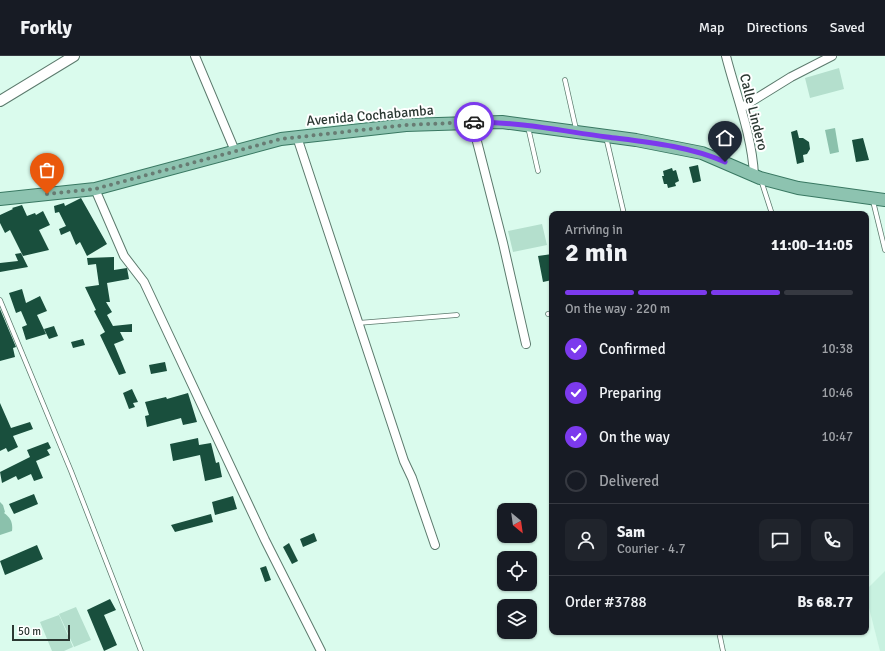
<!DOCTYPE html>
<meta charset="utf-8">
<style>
:root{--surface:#171b24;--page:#20242c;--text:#f1f3f6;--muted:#9ea1a6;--line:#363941;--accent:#7c3aed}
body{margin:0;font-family:Signika,sans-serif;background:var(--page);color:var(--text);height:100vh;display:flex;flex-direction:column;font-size:15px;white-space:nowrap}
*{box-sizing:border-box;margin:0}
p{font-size:13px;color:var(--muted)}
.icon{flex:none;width:22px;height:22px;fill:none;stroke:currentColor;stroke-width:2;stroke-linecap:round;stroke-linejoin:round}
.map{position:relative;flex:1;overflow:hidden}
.sheet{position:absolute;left:549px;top:155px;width:320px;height:424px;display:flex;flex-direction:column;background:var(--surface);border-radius:8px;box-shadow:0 1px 3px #0004}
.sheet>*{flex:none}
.needle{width:26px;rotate:151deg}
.fabs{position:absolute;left:497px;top:447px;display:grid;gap:8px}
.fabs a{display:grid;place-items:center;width:40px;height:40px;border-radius:8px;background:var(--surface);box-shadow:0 1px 3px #0004;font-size:20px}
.scale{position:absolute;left:12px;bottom:10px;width:58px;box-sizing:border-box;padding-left:4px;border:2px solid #2b3832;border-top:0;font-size:11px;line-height:14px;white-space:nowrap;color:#2b3832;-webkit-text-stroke:3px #fff;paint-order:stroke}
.pin{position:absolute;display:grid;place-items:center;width:34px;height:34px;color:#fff;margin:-41px -17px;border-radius:50% 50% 50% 0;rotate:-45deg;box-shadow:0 0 4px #0007}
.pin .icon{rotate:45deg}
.courier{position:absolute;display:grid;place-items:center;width:40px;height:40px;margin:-20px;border:3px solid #7c3aed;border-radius:50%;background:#fff;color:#222;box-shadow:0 1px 5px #0007}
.overview em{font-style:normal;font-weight:700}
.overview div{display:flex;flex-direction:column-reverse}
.overview{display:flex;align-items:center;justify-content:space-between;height:68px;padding:0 16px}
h1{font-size:26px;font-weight:700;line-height:30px}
.bar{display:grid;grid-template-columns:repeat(4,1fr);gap:6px 4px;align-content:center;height:48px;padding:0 16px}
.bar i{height:5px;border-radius:3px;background:var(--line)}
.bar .current{background:var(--accent)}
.bar p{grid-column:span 4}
.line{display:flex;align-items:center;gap:10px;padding:0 16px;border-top:1px solid var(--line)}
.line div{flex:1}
.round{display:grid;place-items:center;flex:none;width:42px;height:42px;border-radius:8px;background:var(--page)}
ol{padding:0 16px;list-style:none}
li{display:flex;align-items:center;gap:12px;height:44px}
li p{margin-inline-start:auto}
li .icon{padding:4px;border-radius:50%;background:var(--accent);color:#fff;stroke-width:4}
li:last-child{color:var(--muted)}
li i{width:22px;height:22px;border:2px solid var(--line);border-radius:50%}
header{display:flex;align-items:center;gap:24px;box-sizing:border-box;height:56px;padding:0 20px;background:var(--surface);border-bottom:1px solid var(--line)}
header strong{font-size:19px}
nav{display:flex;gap:22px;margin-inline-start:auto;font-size:14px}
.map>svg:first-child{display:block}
.built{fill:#c8f1e0}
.green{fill:#b4dfcd}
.water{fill:#8bc1ac}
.building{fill:#194f3d}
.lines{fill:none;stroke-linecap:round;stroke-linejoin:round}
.service-casing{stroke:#5c7a6d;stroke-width:5.5}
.minor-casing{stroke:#5c7a6d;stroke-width:10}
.tertiary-casing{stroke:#5c7a6d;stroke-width:12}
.primary-casing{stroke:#397862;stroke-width:14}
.service{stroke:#fff;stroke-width:4}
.minor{stroke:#fff;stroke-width:8}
.tertiary{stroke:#fff;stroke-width:10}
.primary{stroke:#8dc3b0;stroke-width:12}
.done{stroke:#687c73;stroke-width:4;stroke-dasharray:0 7.2}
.route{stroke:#7c3aed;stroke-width:5}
.labels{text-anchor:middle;stroke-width:4;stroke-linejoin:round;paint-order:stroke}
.street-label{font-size:14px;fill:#2b3832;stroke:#fff}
</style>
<header>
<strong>Forkly</strong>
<nav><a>Map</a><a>Directions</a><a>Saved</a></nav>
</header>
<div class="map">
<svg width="885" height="595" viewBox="0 0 885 595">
<rect width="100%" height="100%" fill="#dafbed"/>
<path class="built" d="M885 515V595H880L866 540V534Z"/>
<path class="green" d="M839 12 844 33 810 42 805 22Z
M542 168 547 189 513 196 508 175Z
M76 551 91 584 74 591 59 558Z
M59 559 73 591 64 595H52L40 566Z"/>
<path class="water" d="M835 72 839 96 830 98 825 74Z
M0 446 3 449 5 456 4 457C11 462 13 467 12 475L0 479Z"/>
<path class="building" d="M797 74 799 82H803L809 86 810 93 807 98 803 99 804 106 797 108 791 76Z
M863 82 869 104 856 106 852 84Z
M698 109 701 125 693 127 689 111Z
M672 112 673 115 676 114 679 125 675 127 676 130 668 132 667 128H664L662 120H664L663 115Z
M81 142 107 188 87 200 80 186 76 189 70 175 61 179 59 173 66 170 59 156 55 157 54 150 64 147 65 150Z
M22 149 27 160 35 157 36 159 43 155 50 169 39 174 49 194 23 200 10 174 5 177 0 167V159L13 153 12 152Z
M21 197 28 211 0 216V207L18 205 15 198Z
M552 198V224L543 226 538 200Z
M114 201V214L127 212 129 223 107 227 110 246H106L112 256 107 259 113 270 132 268V276H120L124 284 114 288 126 317 119 319 100 279 105 276 94 255 96 254 85 231 99 229 96 208 88 209 87 202Z
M22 233 26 247 40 240 47 255 37 259 46 278 26 284 22 271 27 269 21 255 16 257 9 237Z
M0 253 16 291 13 292 15 301 0 305Z
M54 270 58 280 49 283 44 273Z
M83 283 85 289 73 292 71 286Z
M165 306 167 315 151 318 149 309Z
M132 333 138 346 133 347 135 351 129 353 123 337Z
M188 337 197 366 183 369 181 362 147 371 145 360 149 359 145 346 166 341 167 343Z
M0 347 11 372 30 366 33 373 13 380 18 391 8 396 6 392 0 395Z
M198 382 199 389 211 387 216 407 219 406 222 421 205 425 200 399 173 405 170 388Z
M48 386 51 392 47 394 50 399 36 405 43 422 34 425 31 418 18 424 16 420 2 427 0 416 30 401 27 394Z
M34 438 38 448 14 458 9 448Z
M233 440 237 453 215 459 212 446Z
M211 458 213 466 175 476 171 469Z
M314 477 317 485 303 491 300 483Z
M289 487 298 505 292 508 283 491Z
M37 489 43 503 5 519 0 505Z
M266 510 271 524 265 526 260 512Z
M110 543 116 554 104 559 117 589 104 595 87 554Z"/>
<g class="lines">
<defs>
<path id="service" d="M565 24 576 73
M528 71 538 115
M606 81 624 158
M761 124 772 158
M873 145 885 194
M0 244 71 415 141 595
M548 258 552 257
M358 267 457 259
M719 576 723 595"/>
<path id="minor" d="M195 0 235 95
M726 0C736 39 752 79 754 119
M741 52 791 21 832 0
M472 66 503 187 526 288
M297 81 404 405 412 422 435 489
M95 133 124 200 144 226 265 484 321 595"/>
<path id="tertiary" d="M0 45 74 0"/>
<path id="primary" d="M0 143 95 133 281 83 406 69 502 66 636 84 702 97 760 122 798 132 885 144"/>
</defs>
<use href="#service" class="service-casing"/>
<use href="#minor" class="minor-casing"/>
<use href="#tertiary" class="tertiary-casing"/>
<use href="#primary" class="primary-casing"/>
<use href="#service" class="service"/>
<use href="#minor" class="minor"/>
<use href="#tertiary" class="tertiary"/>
<use href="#primary" class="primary"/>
</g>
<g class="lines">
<path class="done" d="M47 138 95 133 281 83 406 69 474 66"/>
<path class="route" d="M474 66C519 66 562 75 607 81 646 86 689 90 725 106"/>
</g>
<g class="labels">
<g class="street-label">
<text transform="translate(754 56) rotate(76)" y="5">Calle Lindero</text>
<text transform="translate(370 59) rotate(-5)" y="5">Avenida Cochabamba</text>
</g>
</g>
</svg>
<div class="fabs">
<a><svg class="needle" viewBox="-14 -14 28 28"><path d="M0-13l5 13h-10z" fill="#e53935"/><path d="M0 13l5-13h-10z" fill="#9ea1a6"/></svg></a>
<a><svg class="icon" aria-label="locate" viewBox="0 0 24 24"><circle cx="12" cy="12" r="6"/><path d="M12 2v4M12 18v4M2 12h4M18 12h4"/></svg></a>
<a><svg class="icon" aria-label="layers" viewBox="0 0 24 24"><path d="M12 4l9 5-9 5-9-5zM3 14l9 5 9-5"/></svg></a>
</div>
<div class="scale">50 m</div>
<div class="pin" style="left:47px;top:138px;background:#ea580c"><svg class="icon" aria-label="bag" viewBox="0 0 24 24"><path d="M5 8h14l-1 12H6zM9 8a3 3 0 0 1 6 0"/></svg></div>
<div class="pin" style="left:725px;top:106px;background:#1f2937"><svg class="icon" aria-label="home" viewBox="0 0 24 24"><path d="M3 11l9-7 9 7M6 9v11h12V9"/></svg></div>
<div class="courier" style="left:474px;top:66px"><svg class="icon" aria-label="car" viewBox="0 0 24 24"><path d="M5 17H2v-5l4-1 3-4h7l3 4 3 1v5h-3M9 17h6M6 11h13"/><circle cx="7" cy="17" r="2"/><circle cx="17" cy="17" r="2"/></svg></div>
<section class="sheet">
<div class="overview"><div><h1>2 min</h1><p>Arriving in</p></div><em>11:00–11:05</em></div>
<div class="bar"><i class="current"></i><i class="current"></i><i class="current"></i><i></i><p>On the way · 220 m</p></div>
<ol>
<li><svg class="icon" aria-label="check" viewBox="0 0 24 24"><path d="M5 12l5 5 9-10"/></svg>Confirmed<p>10:38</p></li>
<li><svg class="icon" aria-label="check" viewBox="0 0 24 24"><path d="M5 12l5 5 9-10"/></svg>Preparing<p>10:46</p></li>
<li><svg class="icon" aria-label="check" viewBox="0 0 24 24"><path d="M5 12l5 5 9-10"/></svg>On the way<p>10:47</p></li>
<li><i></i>Delivered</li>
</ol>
<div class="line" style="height:72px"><a class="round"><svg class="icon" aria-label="person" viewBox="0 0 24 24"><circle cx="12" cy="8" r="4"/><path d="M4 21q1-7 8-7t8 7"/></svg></a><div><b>Sam</b><p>Courier · 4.7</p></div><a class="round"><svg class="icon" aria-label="chat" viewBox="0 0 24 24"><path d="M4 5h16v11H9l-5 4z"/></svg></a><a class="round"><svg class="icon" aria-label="phone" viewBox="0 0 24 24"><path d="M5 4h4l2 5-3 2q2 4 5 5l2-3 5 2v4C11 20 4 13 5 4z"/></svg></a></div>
<div class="line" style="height:52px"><div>Order #3788</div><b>Bs 68.77</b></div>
</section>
</div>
